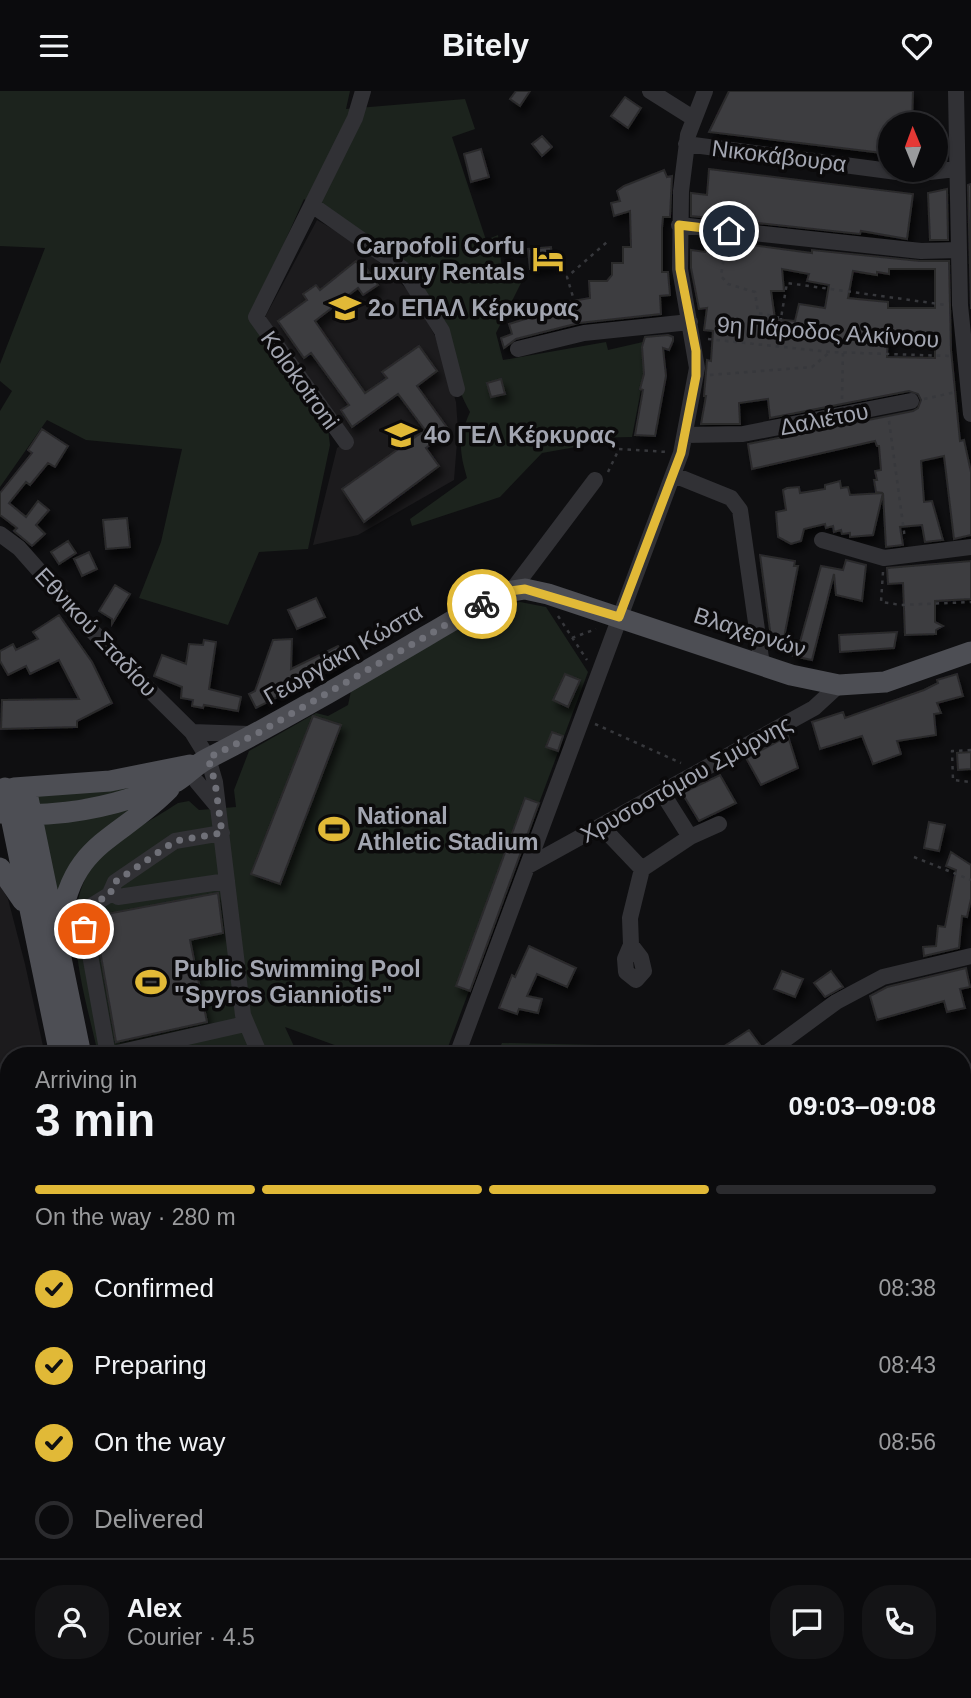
<!DOCTYPE html>
<meta charset="utf-8">
<style>
:root{--surface:#0b0b0d;--page:#141416;--text:#f1f3f6;--muted:#9a9b9d;--line:#2b2b2e;--accent:#e1b937}
body{margin:0;font-family:Helvetica,sans-serif;background:var(--page);color:var(--text);height:100vh;display:flex;flex-direction:column;font-size:26px;white-space:nowrap}
*{box-sizing:border-box;margin:0}
p{font-size:23px;color:var(--muted)}
.icon{flex:none;width:38px;height:38px;fill:none;stroke:currentColor;stroke-width:2;stroke-linecap:round;stroke-linejoin:round}
.map{position:relative;flex:1;overflow:hidden}
.panel{position:absolute;left:0px;top:956px;width:971px;height:653px;display:flex;flex-direction:column;background:var(--surface);border-radius:28px 28px 0 0;box-shadow:0 2px 5px #0004,0 0 0 2px var(--line)}
.panel>*{flex:none}
.needle{width:46px;rotate:359deg}
.controls{position:absolute;left:878px;top:21px;display:grid;gap:14px}
.controls a{display:grid;place-items:center;width:70px;height:70px;border-radius:50%;background:var(--surface);box-shadow:0 2px 5px #0004,0 0 0 2px var(--line);font-size:35px}
.pin{position:absolute;display:grid;place-items:center;width:60px;height:60px;color:#fff;margin:-30px;border:4px solid #fff;border-radius:50%;box-shadow:0 2px 7px #0007}
.courier{position:absolute;display:grid;place-items:center;width:70px;height:70px;margin:-35px;border:5px solid #e1b937;border-radius:50%;background:#fff;color:#222;box-shadow:0 2px 9px #0007}
.headline em{font-style:normal;font-weight:800}
.headline div{display:flex;flex-direction:column-reverse}
.headline{display:flex;align-items:center;justify-content:space-between;height:119px;padding:0 35px}
h1{font-size:46px;font-weight:800;line-height:52px}
.bar{display:grid;grid-template-columns:repeat(4,1fr);gap:10px 7px;align-content:center;height:84px;padding:0 35px}
.bar i{height:9px;border-radius:5px;background:var(--line)}
.bar .on{background:var(--accent)}
.bar p{grid-column:span 4}
.line{display:flex;align-items:center;gap:18px;padding:0 35px;border-top:2px solid var(--line)}
.line div{flex:1}
.round{display:grid;place-items:center;flex:none;width:74px;height:74px;border-radius:28px;background:var(--page)}
ol{padding:0 35px;list-style:none}
li{display:flex;align-items:center;gap:21px;height:77px}
li p{margin-inline-start:auto}
li .icon{padding:7px;border-radius:50%;background:var(--accent);color:#111;stroke-width:4}
li:last-child{color:var(--muted)}
li i{width:38px;height:38px;border:4px solid var(--line);border-radius:50%}
header{display:flex;justify-content:space-between;align-items:center;height:91px;padding:0 35px;background:var(--surface);font-size:32px;font-weight:800}
.map>svg:first-child{display:block}
.built{fill:#1c1b1d}
.green{fill:#1c231d}
.building{fill:#3c3c40;stroke:#2a292c;stroke-width:2;fill-rule:evenodd;filter:url(#shadow)}
.lines{fill:none;stroke-linecap:round;stroke-linejoin:round}
.minor-tunnel{stroke:#2c2d31;stroke-width:16;stroke-dasharray:16 8;stroke-linecap:butt}
.path{stroke:#37383c;stroke-width:2.5;stroke-dasharray:3.5 5;stroke-linecap:butt}
.minor{stroke:#313135;stroke-width:16}
.major{stroke:#4d4e54;stroke-width:21}
.done{stroke:#6f7078;stroke-width:7;stroke-dasharray:0 12.6}
.route{stroke:#e1b937;stroke-width:9}
.labels{text-anchor:middle;stroke-width:7;stroke-linejoin:round;paint-order:stroke}
.street-label{font-size:23px;fill:#a2a5b0;stroke:#0b0a0b}
.poi-label{font-size:23px;font-weight:bold;fill:#a2a5b0;stroke:#0b0a0b;text-anchor:start}
</style>
<header><svg class="icon" aria-label="menu" viewBox="0 0 24 24"><path d="M4 6h16M4 12h16M4 18h16"/></svg>Bitely<svg class="icon" aria-label="heart" viewBox="0 0 24 24"><path d="M12 20l-8-8c-3-5 5-10 8-4 3-6 11-1 8 4z"/></svg></header>
<div class="map">
<svg width="971" height="1607" viewBox="0 0 971 1607">
<defs>
<filter id="shadow"><feDropShadow dx="4" dy="7" stdDeviation="3.5" flood-color="#0009"/></filter>
</defs>
<rect width="100%" height="100%" fill="#0f0f11"/>
<path class="built" d="M317 129 362 155 413 204 435 245 447 281 456 311 458 339 454 389 358 444 313 454 337 357 348 350 263 230Z
M0 794 8 808 25 873 45 964H9V1600H183L184 1607H0Z"/>
<path class="green" d="M0 0H350L346 18 465 8 475 38 452 46 486 149 498 144 503 186 521 192 496 242 503 269 606 251 608 259 643 251 644 283 632 346 588 347 587 354 542 362 500 406 412 435 410 428 467 387C459 359 458 348 470 321 453 292 454 268 441 240 416 181 360 138 304 108L250 228 327 330 330 354 308 458 259 461 228 534 139 507 161 451 182 358 86 349 47 329 0 396V320L12 300 0 290V273L45 157 0 155Z
M520 511 546 516 588 581 445 964H362L285 936 298 964H98C87 908 55 822 95 772 116 747 151 730 178 712L189 710 199 719 236 716 234 699 249 660 316 622 328 625 348 614 351 600 486 522 504 513Z
M159 685 123 702 43 715 37 713 36 705Z
M131 718 58 808 41 731Z
M502 952 601 954 625 964H496Z
M971 1083V1178L963 1190V1089Z
M9 1523V1572L0 1525Z
M971 1591V1607H922L946 1600H962L963 1594Z
M448 1600H710L729 1607H448Z"/>
<path class="building" d="M516 0H530L520 15 510 8Z
M729 0H913L912 33H891V63L709 41Z
M625 6 641 17 628 37 611 25Z
M542 45 552 56 542 65 532 53Z
M481 58 489 86 471 91 464 63Z
M709 78 913 103 907 148 861 140 860 143 691 125V102L707 104Z
M664 79 667 86 672 85 670 126H663L662 137V181H668L670 204 660 205 661 223 579 232 516 248 504 257 501 247 512 243 509 233 557 218 555 213 590 207 589 190H607L612 184V172H623V156H631L630 120 614 125 611 112 620 110 617 100 624 95Z
M971 93V218L968 94Z
M947 98 948 149H930L928 102Z
M730 151 812 162V159L920 170H949L951 259 960 350 964 349 971 381V444L954 448 944 365 921 370 924 411 932 410 943 449 925 451 922 434 900 436 903 454 886 456 883 402 873 444 850 446V442L842 443 841 439 834 441 833 435 826 437 825 433 804 438 801 450 791 453 778 446 776 421 786 419 783 399 787 397 799 396 800 402 825 398V394L840 390 841 397 848 396 850 404 883 402 876 401 874 389H877L875 380 881 379 879 355H877L875 350 752 378 748 353 913 320 918 317 921 309 918 303 909 300 770 327 768 308 739 312 740 333H701L706 305H704L707 269 711 270 713 240 704 239 707 217 699 218 691 177V159L705 161 707 152 729 156ZM782 178 809 183 807 190 829 194 825 217 799 213 795 230 775 228 771 200H784ZM889 178H935V217H888V211L848 207 853 180 877 184V181L889 183ZM888 243H935V267L887 266Z
M551 156 553 175 530 178 528 158Z
M356 170 361 177 365 175 378 194 363 204 358 197 315 230 365 302 387 287 382 281 419 255 437 280 417 295 449 339 426 357 439 375 364 431 342 398 425 339 398 303 352 336 341 319 349 314 311 262 304 267 278 230 307 209 303 203 316 194 320 199Z
M668 244 673 246V250L669 259 663 257 666 285 655 345 635 344 643 299 640 298 644 283 642 256 645 246Z
M501 288 505 303 491 306 487 292Z
M42 338 68 355 55 376 48 372 30 394 26 391 9 412 26 426 38 410 49 419 36 434 45 443 32 455 14 440 17 437 0 424V402L32 362 28 359Z
M127 427 130 456 106 458 103 429Z
M68 450 76 462 59 473 51 461Z
M89 461 97 478 82 485 74 468Z
M760 464 795 470 794 475H798L782 557 772 554Z
M846 469 866 474 862 510 836 504 834 483 812 569 793 565 797 550 800 551 821 475 843 479Z
M971 470V508L935 510V531L943 535 936 539V543L905 544 903 492 888 493 887 477Z
M115 494 130 503 112 533V528L99 520Z
M316 507 325 526 297 538 288 519Z
M59 524 92 571 112 612 77 630V636L1 638 2 609 79 608 59 569 30 583 26 575 8 584 0 570V560L13 553 16 559 38 548 33 541Z
M897 541 894 557 840 561 839 544Z
M292 548 291 578 338 555 346 571 256 617 249 603 255 600 273 549Z
M204 549 216 551 209 598 241 606 238 620 204 614 203 617 192 615 193 609 181 607 182 596 154 585 162 564 186 573 189 553 203 554Z
M565 583 580 589 568 616 553 609Z
M957 583 963 605 937 612 941 622 934 623 936 644 897 650 901 663 873 673 862 645 820 658 812 631 843 621 845 627 924 599 938 592 937 589Z
M313 625 341 634 280 793 251 783Z
M552 641 563 645 558 660 546 656Z
M788 645 798 677 761 694 746 667Z
M971 661V678L958 679 957 662Z
M720 684 736 712 699 730 682 702Z
M525 707 539 712 470 900 456 895Z
M929 731 945 734 939 760 924 757Z
M951 761 971 774V808L967 826 962 825 959 857 924 865 923 856 936 855 938 835 945 836 956 779 946 775Z
M218 802 223 842 190 849 207 931 116 951 95 831 96 825Z
M529 855 576 877 567 896 537 883 527 905 542 908 538 922 519 918 517 923 499 917 512 884 515 886Z
M966 877 970 896 960 898 965 917 947 921 944 910 877 929 870 905 887 896Z
M782 880 803 888 795 906 774 898Z
M831 880 843 896 825 906 814 892Z
M749 939 760 954 754 964H729L723 956Z"/>
<g class="lines">
<path class="minor-tunnel" d="M207 1607 212 1600
M222 1607 227 1600
M237 1607 239 1604"/>
<path class="path" d="M726 153 721 185 728 193 755 201 758 222 781 227 787 192 946 214
M580 229 567 186 607 151
M708 248 830 261 949 265
M779 254 781 227
M710 284 812 276 830 261
M842 308 843 260
M924 308 956 301
M889 330 905 448
M608 381 619 358 667 361
M883 481 881 511 901 514 971 511
M558 525 587 569
M572 547 596 538
M595 633 681 672
M971 659 952 660 953 689 971 691
M914 766 971 789
M962 1432 969 1426
M283 1600 285 1607
M459 1607 460 1600
M492 1607 493 1600
M559 1607 560 1600"/>
<path class="minor" d="M650 0 693 27
M956 0 960 214 971 323
M686 53 912 83 956 78
M312 114 403 178 442 240 457 298
M679 134 921 160 958 159
M518 258 584 242 690 231
M685 344 743 343 911 310
M346 351 256 226 355 27 363 0
M674 384 731 407 740 419 762 574
M0 443 19 457 112 562 192 641 208 667 215 691 243 924 260 964
M822 449 884 467 971 456
M513 498 595 389
M192 641 249 643
M197 691 217 715
M663 703 690 746
M602 736 642 778
M222 742 175 750 115 791 111 800 118 806 227 790
M528 775 814 617 839 594
M112 802 88 817 84 830 108 964 245 933
M631 854 641 867 644 880 636 889 626 881 625 868 631 854 630 827 642 778 690 746 719 733
M457 964 681 362 697 277 680 178 681 100 688 44 705 0
M764 964 836 911 883 886 971 865
M0 1000 9 998
M0 1089 9 1088
M0 1235 9 1233
M430 1600V1607"/>
<path class="major" d="M5 697 60 964
M14 697 110 690 190 674
M26 697 81 964
M0 722C43 727 91 720 132 707 147 703 163 697 177 690 187 684 195 674 207 668 307 617 403 558 500 502L525 498 548 503 791 584 839 594 885 591 971 561
M0 777 23 810
M60 837C70 751 118 750 169 698
M195 1600 197 1607
M321 1600V1607"/>
</g>
<g class="lines">
<path class="done" d="M84 838 88 817 111 802V796L115 791 175 750 222 742 215 691 208 667 258 642 482 513"/>
<path class="route" d="M482 513 503 501 525 498 619 526 681 362 696 285V260L680 178 679 134 729 140"/>
</g>
<defs>
<symbol id="hotel-bare" viewBox="-9 -9 18 18"><path d="M-6-4.5h1.5V1H6V5H4.5V3h-9V5H-6ZM-4 0a1.8 1.8 0 1 1 3.6 0ZM.5 0V-2.5h3Q6-2.5 6 0Z" fill="#e1b937" stroke="#0b0a0b" stroke-width="2.5" paint-order="stroke"/></symbol>
<symbol id="school-bare" viewBox="-9 -9 18 18"><path d="M0-5L7-2L0 1L-7-2ZM-4 1L0 2.5L4 1V4Q0 6-4 4Z" fill="#e1b937" stroke="#0b0a0b" stroke-width="2.5" paint-order="stroke"/></symbol>
<symbol id="stadium-bare" viewBox="-9 -9 18 18"><path d="M0-5a6.5 5 0 1 0 0 10a6.5 5 0 1 0 0-10ZM-3.5-1.8h7v3.6h-7Z" fill="#e1b937" stroke="#0b0a0b" stroke-width="2.5" paint-order="stroke"/></symbol>
</defs>
<g fill-rule="evenodd">
<use href="#hotel-bare" x="526" y="146" width="44" height="44"/>
<use href="#school-bare" x="323" y="195" width="44" height="44"/>
<use href="#school-bare" x="379" y="322" width="44" height="44"/>
<use href="#stadium-bare" x="312" y="716" width="44" height="44"/>
<use href="#stadium-bare" x="129" y="869" width="44" height="44"/>
</g>
<g class="labels">
<g class="street-label">
<text transform="translate(779 65) rotate(7)" y="8">Νικοκάβουρα</text>
<text transform="translate(828 241) rotate(4)" y="8">9η Πάροδος Αλκίνοου</text>
<text transform="translate(300 289) rotate(54)" y="8">Kolokotroni</text>
<text transform="translate(824 328) rotate(-11)" y="8">Δαλιέτου</text>
<text transform="translate(96 541) rotate(47)" y="8">Εθνικού Σταδίου</text>
<text transform="translate(750 541) rotate(18)" y="8">Βλαχερνών</text>
<text transform="translate(343 563) rotate(-30)" y="8">Γεωργάκη Κώστα</text>
<text transform="translate(686 688) rotate(-29)" y="8">Χρυσοστόμου Σμύρνης</text>
</g>
<g class="poi-label">
<text x="525" y="163" text-anchor="end">Carpofoli Corfu<tspan x="525" dy="26">Luxury Rentals</tspan></text>
<text x="368" y="225">2ο ΕΠΑΛ Κέρκυρας</text>
<text x="424" y="352">4ο ΓΕΛ Κέρκυρας</text>
<text x="357" y="733">National<tspan x="357" dy="26">Athletic Stadium</tspan></text>
<text x="174" y="886">Public Swimming Pool<tspan x="174" dy="26">"Spyros Gianniotis"</tspan></text>
</g>
</g>
</svg>
<div class="controls">
<a><svg class="needle" viewBox="-14 -14 28 28"><path d="M0-13l5 13h-10z" fill="#e53935"/><path d="M0 13l5-13h-10z" fill="#9a9b9d"/></svg></a>
</div>
<div class="pin" style="left:84px;top:838px;background:#ea580c"><svg class="icon" aria-label="bag" viewBox="0 0 24 24"><path d="M5 8h14l-1 12H6zM9 8a3 3 0 0 1 6 0"/></svg></div>
<div class="pin" style="left:729px;top:140px;background:#1f2937"><svg class="icon" aria-label="home" viewBox="0 0 24 24"><path d="M3 11l9-7 9 7M6 9v11h12V9"/></svg></div>
<div class="courier" style="left:482px;top:513px"><svg class="icon" aria-label="bike" viewBox="0 0 24 24"><circle cx="6" cy="16" r="4"/><circle cx="18" cy="16" r="4"/><path d="M6 16l4-8h5l3 8M10 8l3 8H6M13 5h3"/></svg></div>
<section class="panel">
<div class="headline"><div><h1>3 min</h1><p>Arriving in</p></div><em>09:03–09:08</em></div>
<div class="bar"><i class="on"></i><i class="on"></i><i class="on"></i><i></i><p>On the way · 280 m</p></div>
<ol>
<li><svg class="icon" aria-label="check" viewBox="0 0 24 24"><path d="M5 12l5 5 9-10"/></svg>Confirmed<p>08:38</p></li>
<li><svg class="icon" aria-label="check" viewBox="0 0 24 24"><path d="M5 12l5 5 9-10"/></svg>Preparing<p>08:43</p></li>
<li><svg class="icon" aria-label="check" viewBox="0 0 24 24"><path d="M5 12l5 5 9-10"/></svg>On the way<p>08:56</p></li>
<li><i></i>Delivered</li>
</ol>
<div class="line" style="height:126px"><a class="round"><svg class="icon" aria-label="person" viewBox="0 0 24 24"><circle cx="12" cy="8" r="4"/><path d="M4 21q1-7 8-7t8 7"/></svg></a><div><b>Alex</b><p>Courier · 4.5</p></div><a class="round"><svg class="icon" aria-label="chat" viewBox="0 0 24 24"><path d="M4 5h16v11H9l-5 4z"/></svg></a><a class="round"><svg class="icon" aria-label="phone" viewBox="0 0 24 24"><path d="M5 4h4l2 5-3 2q2 4 5 5l2-3 5 2v4C11 20 4 13 5 4z"/></svg></a></div>
</section>
</div>
